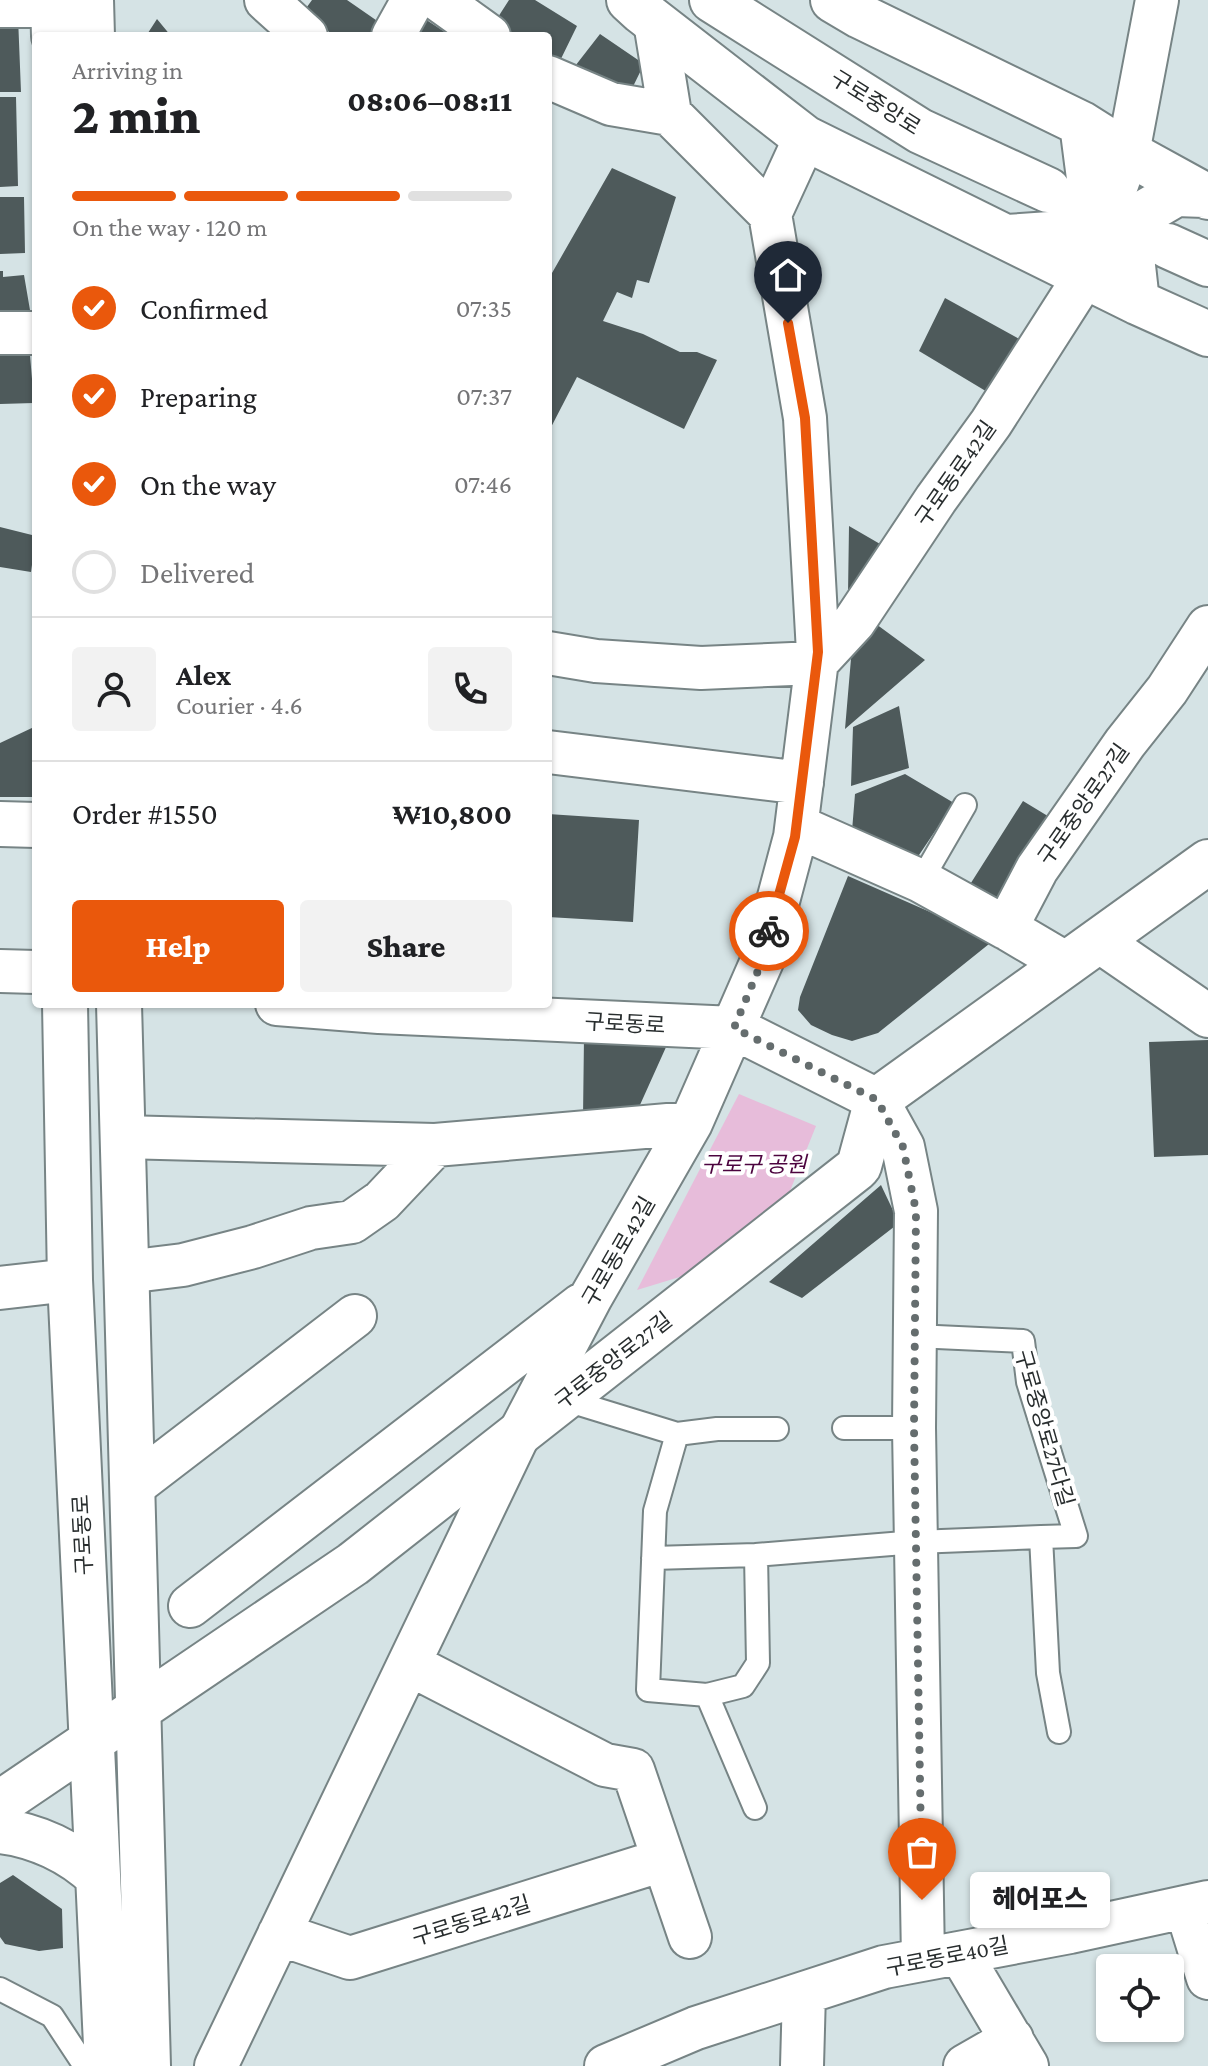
<!DOCTYPE html>
<meta charset="utf-8">
<style>
:root{--surface:#fff;--page:#f2f2f2;--text:#202124;--muted:#757577;--line:#e0e0e0;--accent:#ea580c}
body{margin:0;font-family:"Crimson Pro","Noto Sans KR",serif;background:var(--page);color:var(--text);height:100vh;display:flex;flex-direction:column;font-size:30px;white-space:nowrap}
*{box-sizing:border-box;margin:0}
p{font-size:26px;color:var(--muted)}
.icon{flex:none;width:44px;height:44px;fill:none;stroke:currentColor;stroke-width:2;stroke-linecap:round;stroke-linejoin:round}
.map{position:relative;flex:1;overflow:hidden}
.sheet{position:absolute;left:32px;top:32px;width:520px;height:976px;display:flex;flex-direction:column;background:var(--surface);border-radius:8px;box-shadow:0 2px 6px #0004}
.sheet>*{flex:none}
.controls{position:absolute;left:1096px;top:1954px;display:grid;gap:16px}
.controls a{display:grid;place-items:center;width:88px;height:88px;border-radius:8px;background:var(--surface);box-shadow:0 2px 6px #0004;font-size:40px}
.pin{position:absolute;display:grid;place-items:center;width:68px;height:68px;color:#fff;margin:-82px -34px;border-radius:50% 50% 50% 0;rotate:-45deg;box-shadow:0 0 8px #0007}
.pin .icon{rotate:45deg}
.courier{position:absolute;display:grid;place-items:center;width:80px;height:80px;margin:-40px;border:6px solid #ea580c;border-radius:50%;background:#fff;color:#222;box-shadow:0 2px 10px #0007}
.bubble{position:absolute;height:56px;border-radius:8px;background:var(--surface);box-shadow:0 2px 6px #0004;font-size:26px;font-weight:800;line-height:56px;text-align:center}
.headline em{font-style:normal;font-weight:800}
.headline div{display:flex;flex-direction:column-reverse}
.headline{display:flex;align-items:center;justify-content:space-between;height:136px;padding:0 40px}
h1{font-size:52px;font-weight:800;line-height:60px}
.bar{display:grid;grid-template-columns:repeat(4,1fr);gap:12px 8px;align-content:center;height:96px;padding:0 40px}
.bar i{height:10px;border-radius:6px;background:var(--line)}
.bar .on{background:var(--accent)}
.bar p{grid-column:span 4}
.line{display:flex;align-items:center;gap:20px;padding:0 40px;border-top:2px solid var(--line)}
.line div{flex:1}
.round{display:grid;place-items:center;flex:none;width:84px;height:84px;border-radius:8px;background:var(--page)}
ol{padding:0 40px;list-style:none}
li{display:flex;align-items:center;gap:24px;height:88px}
li p{margin-inline-start:auto}
li .icon{padding:8px;border-radius:50%;background:var(--accent);color:#fff;stroke-width:4}
li:last-child{color:var(--muted)}
li i{width:44px;height:44px;border:4px solid var(--line);border-radius:50%}
.action{display:flex;gap:16px;margin-top:auto;padding:16px 40px}
.action a{flex:1;height:92px;border-radius:8px;background:var(--accent);color:#fff;font-size:32px;font-weight:800;line-height:92px;text-align:center}
.action a+a{background:var(--page);color:var(--text)}
.map>svg:first-child{display:block}
.green{fill:#e7bcda}
.building{fill:#4e5a5b}
.lines{fill:none;stroke-linecap:round;stroke-linejoin:round}
.lane-casing{stroke:#778485;stroke-width:26}
.street-casing{stroke:#778485;stroke-width:46}
.secondary-casing{stroke:#778485;stroke-width:48}
.lane{stroke:#fff;stroke-width:22}
.street{stroke:#fff;stroke-width:42}
.secondary{stroke:#fff;stroke-width:44}
.done{stroke:#656d6e;stroke-width:8;stroke-dasharray:0 14.4}
.route{stroke:#ea580c;stroke-width:10}
.labels{text-anchor:middle;stroke-width:8;stroke-linejoin:round;paint-order:stroke}
.street-label{font-size:22px;fill:#282d2e;stroke:#fff}
.park-label{font-size:22px;font-style:italic;fill:#4c043f;stroke:#fff}
</style>
<div class="map">
<svg width="1208" height="2066" viewBox="0 0 1208 2066">
<rect width="100%" height="100%" fill="#d5e3e5"/>
<path class="green" d="M739 1094 816 1126 790 1191 696 1272 637 1290Z"/>
<path class="building" d="M312 0H347L386 27 380 36H334L304 11Z
M509 0H535L577 26 556 69 548 64V36H504L491 28Z
M0 17H18L21 92H0Z
M157 19 171 36H146Z
M425 19 451 36H413Z
M600 34 644 64 624 105 572 70Z
M0 97H16L18 186 0 187Z
M612 168 676 197 649 283 637 280 632 298 617 292 603 321 643 334 680 352H697L717 360 684 429 577 377 548 433V280Z
M0 197H24L25 253 0 254Z
M0 271H3V277L24 275 31 316 0 318Z
M945 298 1023 341 989 393 919 351Z
M0 343H29L34 403 0 404Z
M849 526 887 548 848 594Z
M0 527 36 536 31 572 0 567Z
M876 624 925 660 845 729 852 647Z
M899 706 909 768 851 786 853 727Z
M34 727 36 797H0V743Z
M905 774 954 803 917 858 852 831 855 794Z
M1023 801 1056 821 1009 905 969 886Z
M548 814 639 820 633 922 548 917Z
M848 876 994 940 878 1033 852 1041 832 1035 811 1025 798 1010 800 997Z
M671 1036 635 1116 583 1117 584 1037Z
M1208 1040V1155L1154 1157 1149 1042Z
M881 1185 899 1223 802 1298 769 1282Z
M13 1875 62 1909 63 1948 39 1951 5 1944 0 1937V1883Z"/>
<g class="lines">
<defs>
<path id="lane" d="M921 881 965 805
M915 1336 1023 1341 1028 1382 1076 1536 1041 1537 1048 1673 1059 1732
M563 1399 677 1434 717 1429H777
M844 1428H914
M677 1434 655 1511 648 1690 707 1695 755 1808
M756 1555 916 1542 1041 1537
M653 1558 756 1555 758 1663 743 1686 707 1695
M0 1989 52 2016 85 2066"/>
<path id="street" d="M266 0 306 36
M439 0 489 36
M0 6H53
M655 22 670 114 770 214
M393 36 413 0
M548 77 611 104 670 114
M0 333H36
M548 653 596 661 701 668 816 663 854 622 936 499 991 423 1085 276 1128 153 1157 0
M548 752 802 783
M797 826 921 881 1006 928
M1099 941 1208 1016
M1067 964 1006 928 1037 869 1125 743 1167 690 1208 627
M0 971 36 972
M277 1004 379 1012 734 1028 877 1100 903 1147 916 1211 914 1428 923 1959
M122 1137 435 1145 691 1123
M126 1272 183 1265 253 1247 311 1228 352 1222 382 1201 435 1145
M0 1288 70 1280
M132 1487 355 1316
M190 1606 581 1305
M409 1664 605 1765 633 1770 690 1937
M1186 1907 1208 1978
M279 1934 350 1958 663 1860
M960 1953 1027 2066
M216 2066 519 1434 591 1297 691 1123 762 961 795 837 818 652 805 418 770 214 805 138
M606 2066 696 2028 884 1967 1070 1932 1208 1902
M802 2066 804 1993
M965 2066 1012 2039"/>
<path id="secondary" d="M53 0 54 36
M91 0 92 36
M629 0 641 11 805 138 1137 302 1208 334
M712 0 920 131 1048 190
M833 0 860 16 1082 124 1128 153 1208 197
M1007 237 1065 233 1090 186 1082 124
M1168 246 1208 264
M1137 302 1131 248 1147 211 1176 194 1205 195
M0 824 36 825
M65 1004 70 1280 107 2066
M119 1004 148 2066
M0 1803 353 1564 856 1169 859 1166 877 1100 1208 862
M0 1831C36 1835 72 1852 98 1877"/>
</defs>
<use href="#lane" class="lane-casing"/>
<use href="#street" class="street-casing"/>
<use href="#secondary" class="secondary-casing"/>
<use href="#lane" class="lane"/>
<use href="#street" class="street"/>
<use href="#secondary" class="secondary"/>
</g>
<g class="lines">
<path class="done" d="M769 931 762 961 734 1028 877 1100 903 1147 916 1211 914 1428 922 1900"/>
<path class="route" d="M769 931 795 837 818 652 805 418 788 323"/>
</g>
<g class="labels">
<g class="street-label">
<text transform="translate(876 102) rotate(32)" y="8">구로중앙로</text>
<text transform="translate(955 473) rotate(-55)" y="8">구로동로42길</text>
<text transform="translate(1083 804) rotate(-55)" y="8">구로중앙로27길</text>
<text transform="translate(625 1023) rotate(3)" y="8">구로동로</text>
<text transform="translate(618 1251) rotate(-60)" y="8">구로동로42길</text>
<text transform="translate(613 1360) rotate(-38)" y="8">구로중앙로27길</text>
<text transform="translate(1045 1428) rotate(74)" y="8">구로중앙로27다길</text>
<text transform="translate(82 1535) rotate(-93)" y="8">구로동로</text>
<text transform="translate(471 1920) rotate(-17)" y="8">구로동로42길</text>
<text transform="translate(947 1956) rotate(-11)" y="8">구로동로40길</text>
</g>
<g class="park-label">
<text x="754" y="1172">구로구 공원</text>
</g>
</g>
</svg>
<div class="controls">
<a><svg class="icon" aria-label="locate" viewBox="0 0 24 24"><circle cx="12" cy="12" r="6"/><path d="M12 2v4M12 18v4M2 12h4M18 12h4"/></svg></a>
</div>
<div class="pin" style="left:922px;top:1900px;background:#ea580c"><svg class="icon" aria-label="bag" viewBox="0 0 24 24"><path d="M5 8h14l-1 12H6zM9 8a3 3 0 0 1 6 0"/></svg></div>
<div class="pin" style="left:788px;top:323px;background:#1f2937"><svg class="icon" aria-label="home" viewBox="0 0 24 24"><path d="M3 11l9-7 9 7M6 9v11h12V9"/></svg></div>
<div class="courier" style="left:769px;top:931px"><svg class="icon" aria-label="bike" viewBox="0 0 24 24"><circle cx="6" cy="16" r="4"/><circle cx="18" cy="16" r="4"/><path d="M6 16l4-8h5l3 8M10 8l3 8H6M13 5h3"/></svg></div>
<div class="bubble" style="left:970px;top:1872px;width:140px">헤어포스</div>
<section class="sheet">
<div class="headline"><div><h1>2 min</h1><p>Arriving in</p></div><em>08:06–08:11</em></div>
<div class="bar"><i class="on"></i><i class="on"></i><i class="on"></i><i></i><p>On the way · 120 m</p></div>
<ol>
<li><svg class="icon" aria-label="check" viewBox="0 0 24 24"><path d="M5 12l5 5 9-10"/></svg>Confirmed<p>07:35</p></li>
<li><svg class="icon" aria-label="check" viewBox="0 0 24 24"><path d="M5 12l5 5 9-10"/></svg>Preparing<p>07:37</p></li>
<li><svg class="icon" aria-label="check" viewBox="0 0 24 24"><path d="M5 12l5 5 9-10"/></svg>On the way<p>07:46</p></li>
<li><i></i>Delivered</li>
</ol>
<div class="line" style="height:144px"><a class="round"><svg class="icon" aria-label="person" viewBox="0 0 24 24"><circle cx="12" cy="8" r="4"/><path d="M4 21q1-7 8-7t8 7"/></svg></a><div><b>Alex</b><p>Courier · 4.6</p></div><a class="round"><svg class="icon" aria-label="phone" viewBox="0 0 24 24"><path d="M5 4h4l2 5-3 2q2 4 5 5l2-3 5 2v4C11 20 4 13 5 4z"/></svg></a></div>
<div class="line" style="height:104px"><div>Order #1550</div><b>₩10,800</b></div>
<div class="action"><a>Help</a><a>Share</a></div>
</section>
</div>
